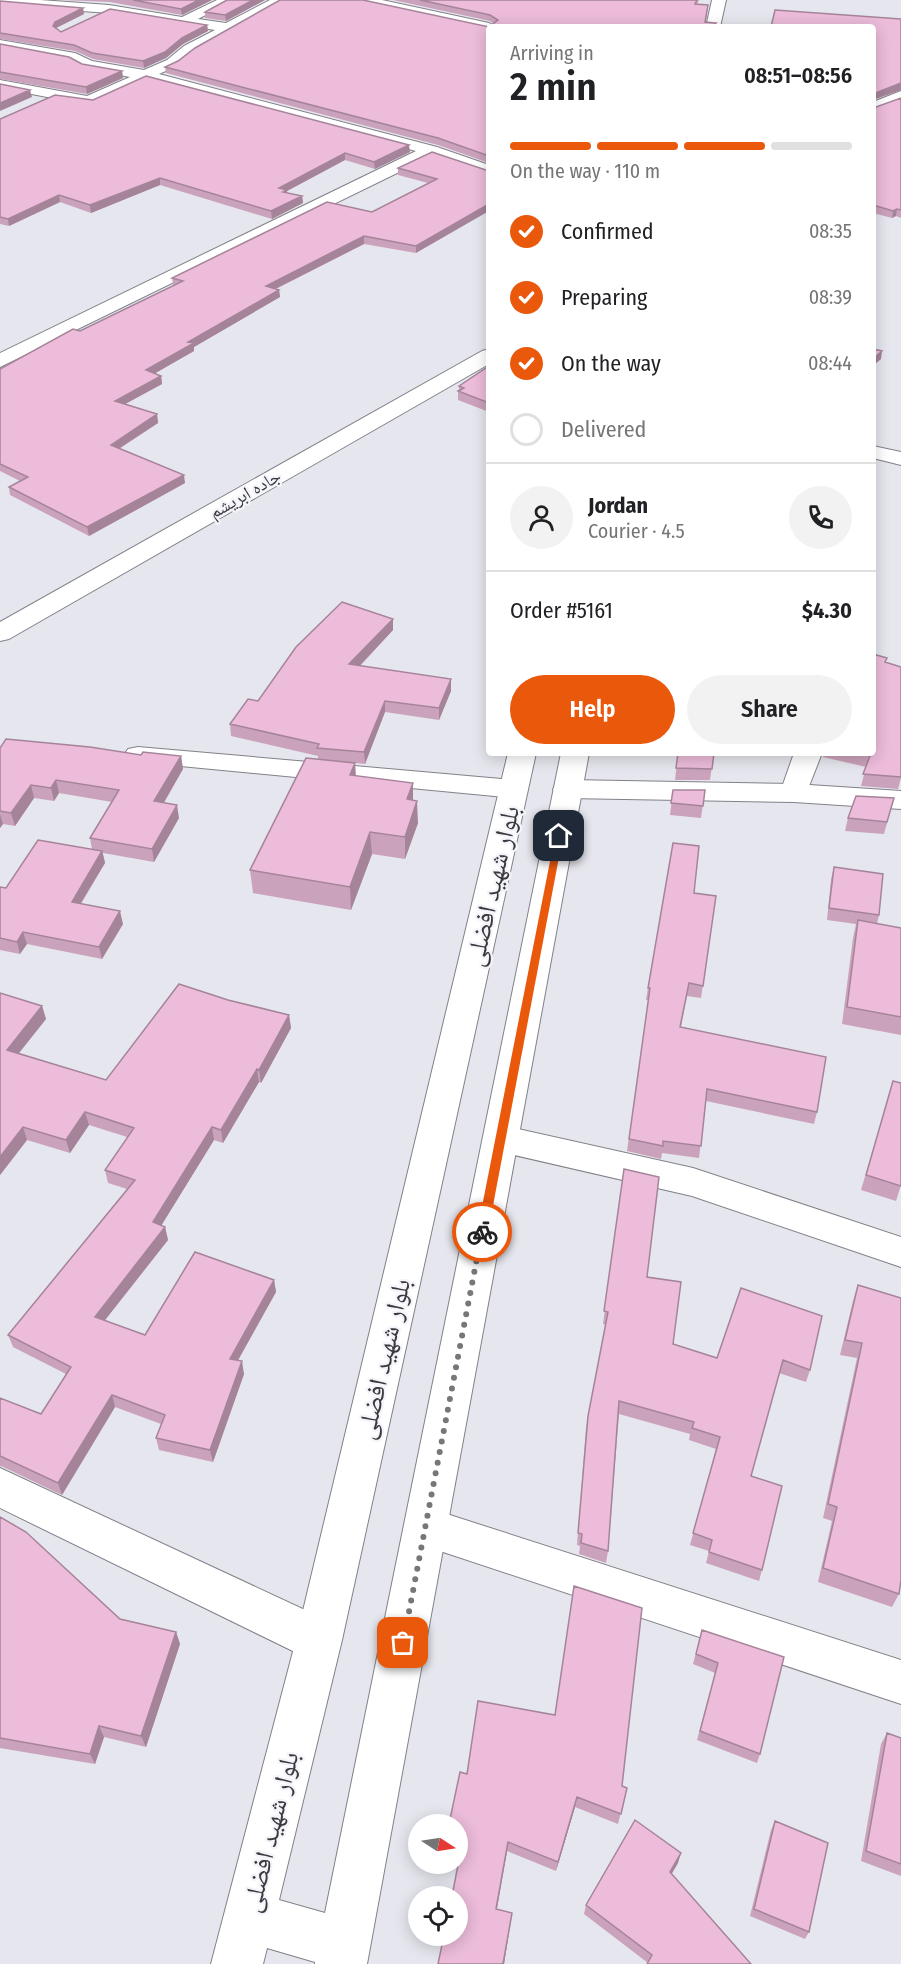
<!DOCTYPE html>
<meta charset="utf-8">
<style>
:root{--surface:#fff;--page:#f2f2f2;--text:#202124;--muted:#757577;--line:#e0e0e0;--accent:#ea580c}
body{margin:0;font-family:"Fira Sans Condensed","Noto Naskh Arabic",sans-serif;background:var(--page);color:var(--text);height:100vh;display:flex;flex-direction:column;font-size:22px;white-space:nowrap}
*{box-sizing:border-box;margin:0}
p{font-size:20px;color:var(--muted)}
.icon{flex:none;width:33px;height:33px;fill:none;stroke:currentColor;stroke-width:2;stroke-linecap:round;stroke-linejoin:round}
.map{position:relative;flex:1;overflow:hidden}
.panel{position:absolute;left:486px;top:24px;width:390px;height:732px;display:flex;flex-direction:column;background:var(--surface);border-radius:6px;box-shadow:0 3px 15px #0003}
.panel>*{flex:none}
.needle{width:39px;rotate:102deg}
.controls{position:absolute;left:408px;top:1814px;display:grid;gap:12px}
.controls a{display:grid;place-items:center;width:60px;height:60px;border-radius:50%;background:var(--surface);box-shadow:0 3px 15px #0003;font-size:30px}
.pin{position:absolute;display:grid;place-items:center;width:51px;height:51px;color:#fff;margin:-26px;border-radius:12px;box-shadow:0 3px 9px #0006}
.courier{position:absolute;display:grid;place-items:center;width:60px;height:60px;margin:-30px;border:4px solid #ea580c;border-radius:50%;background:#fff;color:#222;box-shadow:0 2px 8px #0007}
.headline em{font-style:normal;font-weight:600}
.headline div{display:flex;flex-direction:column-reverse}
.headline{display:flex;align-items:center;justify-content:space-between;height:102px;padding:0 24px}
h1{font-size:39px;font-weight:600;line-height:45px}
.bar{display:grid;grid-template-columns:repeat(4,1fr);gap:9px 6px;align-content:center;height:72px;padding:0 24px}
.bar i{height:8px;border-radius:4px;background:var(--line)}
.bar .selected{background:var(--accent)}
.bar p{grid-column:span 4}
.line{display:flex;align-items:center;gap:15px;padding:0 24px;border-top:2px solid var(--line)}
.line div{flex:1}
.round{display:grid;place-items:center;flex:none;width:63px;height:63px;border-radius:32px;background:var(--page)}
ol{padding:0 24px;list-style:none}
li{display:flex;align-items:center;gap:18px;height:66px}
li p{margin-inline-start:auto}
li .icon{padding:6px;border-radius:50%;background:var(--accent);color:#fff;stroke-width:4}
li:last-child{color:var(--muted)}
li i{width:33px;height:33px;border:3px solid var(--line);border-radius:50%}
.action{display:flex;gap:12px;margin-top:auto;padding:12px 24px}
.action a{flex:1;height:69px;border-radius:36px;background:var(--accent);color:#fff;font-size:24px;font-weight:600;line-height:69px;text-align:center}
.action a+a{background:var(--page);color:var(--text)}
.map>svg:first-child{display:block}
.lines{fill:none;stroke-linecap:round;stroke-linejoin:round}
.street-casing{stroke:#818188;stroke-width:2}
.secondary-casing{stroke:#818188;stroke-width:2}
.primary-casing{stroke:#818188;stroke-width:2}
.street{fill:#fff;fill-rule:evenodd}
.secondary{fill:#fff;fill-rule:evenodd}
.primary{fill:#fff;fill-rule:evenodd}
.wall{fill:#cba2bb}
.shaded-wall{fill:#a58499}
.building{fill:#ecbcda;stroke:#a58499;stroke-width:1.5}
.route{fill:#ea580c}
.done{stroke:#76777b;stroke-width:6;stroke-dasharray:0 10.8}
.labels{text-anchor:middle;stroke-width:4.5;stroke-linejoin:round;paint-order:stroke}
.far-street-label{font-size:18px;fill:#3a3a3d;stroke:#f4f4fb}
.near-street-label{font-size:26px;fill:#3a3a3d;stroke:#f4f4fb}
</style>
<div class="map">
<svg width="901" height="1964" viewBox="0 0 901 1964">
<rect width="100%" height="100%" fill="#e6e7ee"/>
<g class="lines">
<defs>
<path id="street" d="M0 0H40L109 5 182 17 217 0H234L198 19 226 23 270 0H287L194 52 177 66 159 74 437 147 489 165V176L432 156 0 367V353L416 151 147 80 89 105 0 88V80L87 96 130 77 83 68 71 61 0 48V40L75 53 92 61 144 70 167 60 184 46 215 30 109 13 0 5Z
M357 0H382L489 23 496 27H489V31L364 4Z
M873 446 901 452V465L873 458Z
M138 747 514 780 524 783 528 789 524 795 514 798 128 761 124 755 128 749Z
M794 753H822L804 799 794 802 784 799 780 793Z
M500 1125 693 1168 901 1237V1267L692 1196 488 1149 483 1139 488 1129Z
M0 1468 335 1624 341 1640 335 1656 319 1662 303 1656 0 1508Z
M425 1507 901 1660V1704L410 1541 404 1527 410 1513Z"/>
<path id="secondary" d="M901 91V102L873 113V102Z
M489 349V364L9 639 0 641V622L482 351Z
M568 780 794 784 901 791V809L794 802 568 798 558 796 553 789 558 782Z"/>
<path id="primary" d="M712 0H726L720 27H706Z
M508 753H536L342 1640 279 1900 325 1913 561 753H589L367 1964H315V1962L267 1948 263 1964H211L296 1640Z"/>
</defs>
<use href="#street" class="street-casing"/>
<use href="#secondary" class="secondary-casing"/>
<use href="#primary" class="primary-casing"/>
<use href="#street" class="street"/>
<use href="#secondary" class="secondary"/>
<use href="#primary" class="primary"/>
</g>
<path class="wall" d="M62 0H212L182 15 110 2Z
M227 0H265L226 21 205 18V12Z
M393 0H699L697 4 705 22 716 23 715 27H489V163L438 145 166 73 165 67 178 61 489 27 494 24 490 21Z
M0 1 83 8 84 14 56 28 61 32 207 25 208 31 183 44 166 58 144 68 93 59 75 51 0 39Z
M0 44 82 64 122 71 123 78 87 94 0 79Z
M901 98V218L896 216 892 218 873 213V108Z
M0 119 410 152 375 169 345 160 287 191V193L302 196 303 203 272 219 160 185 91 213 60 202 9 226 0 224Z
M398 168 488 171 416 253 364 244 276 289 279 290 280 297 194 347V351L155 373 161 376 162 384 125 404 157 414 158 423 119 449 185 483 89 536 10 495 9 487 20 481 0 471V369L174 286 173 285 172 278 372 212 428 183 398 175Z
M489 366V412L458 400V391H459V386Z
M393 619V630L360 666 451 691 439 720 385 712 365 764 355 763 356 776 413 783V800L418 823 405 859 372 854 351 910 253 893 250 870 318 760V756L231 736 230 724 258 701Z
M886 663 901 667V778L898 789 861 786 866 767 823 757 824 753H873Z
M0 748 141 755 181 756 183 769 164 803 179 818 154 862 103 853 105 863 81 904 123 924 102 959 27 944 20 954 0 950V887L6 888 92 849 90 838 112 802 59 793 54 801 34 798 15 826 3 824 0 828Z
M678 753H714L710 780H675Z
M673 790H705L701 818 670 815Z
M894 798 884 834 845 831 848 818Z
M834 867 879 915 877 924 901 928V1035L842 1024 853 938 856 924 827 920 831 879Z
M694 893 716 896 701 998 687 996 681 1027 817 1112 814 1124 706 1101 699 1158 662 1153 661 1159 627 1151 629 1136 649 1000H646L648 988Z
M0 993 42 1006 46 1019 19 1053 106 1080 228 1000 289 1015 291 1028 261 1083 259 1082 223 1143 214 1140 161 1226 165 1227 168 1240 105 1320 145 1335 274 1280 276 1292 238 1360 244 1374 213 1462 159 1450 156 1438 161 1424 115 1407 62 1495 1 1466 0 1467V1398L41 1414 66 1374 13 1347 8 1335 127 1189 108 1183 105 1170 127 1137 89 1125 70 1153 27 1140 0 1175Z
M893 1081 901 1185 896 1201 861 1190Z
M624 1169 647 1277 673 1344 717 1358 741 1288 810 1370 806 1382 779 1373 751 1476 762 1570 759 1581 706 1563 709 1551 690 1545 716 1449 689 1440 690 1434 619 1414 608 1551 606 1563 579 1554 580 1546 577 1545 586 1428 588 1416 606 1325 603 1324Z
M858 1285 899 1594 892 1607 818 1582 832 1521 823 1518 857 1358 840 1355 853 1301Z
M0 1517 120 1619 176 1632 180 1644 146 1747 104 1737 95 1764 0 1748Z
M702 1630 760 1754 757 1763 697 1740 715 1673 693 1664Z
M887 1733 901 1738V1876L861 1861 881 1744Z
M467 1774 622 1786 627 1788 618 1824 575 1807 556 1871 507 1851 497 1909 512 1913 504 1964 461 1849 458 1848V1824Z
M775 1821 809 1932 805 1939 750 1916 771 1830Z
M678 1863 671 1874 751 1964 648 1963 584 1914 586 1905Z"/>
<path class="shaded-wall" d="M199 0H212L182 15 181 9Z
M253 0H265L226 21 225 15Z
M83 8 84 14 56 28 54 33 53 26 55 22Z
M207 25 208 31 183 44 166 58 144 68 143 61 182 38Z
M122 71 123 78 87 94 86 87Z
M901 83V90L873 100V94Z
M30 90 32 97 0 111V103Z
M409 145 410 152 375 169 374 162Z
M345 153V160L287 191V197L279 188Z
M160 178V185L91 213 90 205Z
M59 195 60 202 9 226 8 219Z
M302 196 303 203 272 219 271 211Z
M489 204V211L416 253V246Z
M897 209 896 216 892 218 893 211Z
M364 236V244L267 293 266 286Z
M279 290 280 297 194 347V351L147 378 146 370 188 342Z
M882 351 881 359 873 366V359Z
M161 376 162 384 116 409 115 401Z
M157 414 158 423 112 453 111 445Z
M184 475 185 483 89 536 87 527Z
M393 619V630L350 676 349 664Z
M451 679V691L439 720V708Z
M385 701V712L365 764 364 752Z
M181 756 183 769 157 814 154 801Z
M355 763 356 785 350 775Z
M56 780 59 793 54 801 51 788Z
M413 783V805L407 799Z
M31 785 34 798 15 826 11 813Z
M417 801 418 823 405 859V837Z
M177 805 179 818 154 862 152 849Z
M0 814 3 824 0 828Z
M370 832 372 854 351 910 350 887Z
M102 851 105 863 74 914 72 902Z
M120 911 123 924 102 959 99 947Z
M23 932 27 944 20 954 17 942Z
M42 1006 46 1019 11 1063 7 1050Z
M289 1015 291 1028 261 1083 259 1070Z
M257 1069 259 1082 223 1143 221 1130Z
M85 1112 89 1125 70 1153 66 1140Z
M23 1127 27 1140 0 1175V1157Z
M212 1127 214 1140 156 1234 153 1222Z
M165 1227 168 1240 98 1329 95 1317Z
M274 1280 276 1292 232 1371 230 1359Z
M242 1361 244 1374 213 1462 210 1450Z
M112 1395 115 1407 62 1495 58 1483Z
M176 1632 180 1644 146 1747 141 1736Z
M99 1726 104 1737 95 1764 90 1754Z
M577 1797 575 1807 556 1871 558 1862Z
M508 1842 507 1851 495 1918 496 1909Z
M681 1853 678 1863 667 1882 670 1872Z
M512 1913 504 1964H503Z"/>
<path class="building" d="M133 0H199L181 9Z
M227 0H253L225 15 205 12Z
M280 0H363L489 27 498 20 490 15 420 0H697L695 4 708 5 705 22 716 23 711 27H489V156L438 138 165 67 178 61 195 48Z
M0 1 83 8 55 22 53 26 61 32 110 9 207 25 182 38 165 52 143 61 92 53 74 45 0 33Z
M775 10 901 19V83L873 94V27H771Z
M0 44 69 57 82 64 122 71 86 87 0 72Z
M146 76 409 145 374 162 345 153 279 188 287 190 283 192 302 196 271 211 160 178 90 205 59 195 8 219 0 217V119L55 95 93 100Z
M0 84 30 90 0 103Z
M901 98V210L897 209 893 211 873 205V108Z
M432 152 489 171V204L416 246 364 236 266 286 279 290 188 342 194 343 146 370 161 376 115 401 157 414 111 445 184 475 87 527 9 487 28 477 0 464V369L73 329 80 331 183 281 172 278 327 202 372 212 437 179 398 168Z
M873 349 882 351 873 359Z
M489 366V403L458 391 464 388 459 386Z
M342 602 393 619 349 664 451 679 439 708 385 701 364 752 317 748 319 744 230 724 248 699 258 701 296 647Z
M873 654 887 658 885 662 901 667V777L863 774 870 756 859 753H873Z
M6 739 90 747 141 755 143 752 181 756 154 801 177 805 152 849 90 838 119 790 56 780 51 788 31 785 11 813 0 811V748Z
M678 753H714L712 769 676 768Z
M306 758 355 763 350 775 413 783 407 799 417 801 405 837 370 832 350 887 250 870Z
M673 790H705L703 806 671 803Z
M856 796 894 798 887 822 848 818Z
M38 840 102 851 72 902 120 911 99 947 23 932 17 942 0 938V887L6 888Z
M673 843 699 846 694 893 716 896 703 986 689 983 680 1027 826 1057 817 1112 707 1089 701 1146 663 1141V1146L629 1139 650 988H648Z
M834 867 883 874 879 915 829 908Z
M858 920 901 928V1017L847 1007Z
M179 984 228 1000 289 1015 259 1070 257 1069 221 1130 212 1127 153 1222 165 1227 95 1317 145 1335 195 1252 274 1280 230 1359 242 1361 210 1450 156 1438 165 1415 112 1395 58 1483 0 1456V1398L41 1414 71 1367 8 1335 135 1180 105 1170 134 1128 85 1112 66 1140 23 1127 0 1157V993L42 1006 7 1050 106 1080Z
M893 1081 901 1083V1186L866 1175Z
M624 1169 659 1177 647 1277 681 1282 673 1344 717 1358 741 1288 822 1316 810 1370 783 1360 751 1476 782 1486 762 1570 709 1552 712 1540 693 1533 720 1437 692 1428 694 1422 619 1401 608 1551 581 1543 582 1534 578 1533 588 1416 608 1312 604 1311Z
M858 1285 901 1298V1580L899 1594 823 1568 837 1507 828 1504 862 1343 845 1340Z
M0 1517 26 1532 120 1619 176 1632 141 1736 99 1726 90 1754 0 1738Z
M574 1586 642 1608 622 1786 627 1788 621 1814 577 1797 558 1862 508 1842 496 1909 512 1913 503 1964H438L444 1935H458V1896H452L463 1839 458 1838V1824H449L460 1772 467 1774 478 1701 555 1715Z
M702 1630 784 1657 760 1754 700 1731 718 1663 696 1654Z
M887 1733 901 1738V1864L866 1851Z
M635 1820 681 1853 670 1872 751 1964H647L652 1955 586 1905Z
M775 1821 828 1843 809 1932 754 1909Z"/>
<path class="route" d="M559 833 563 836 488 1232 482 1237 477 1232 555 836Z"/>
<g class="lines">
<path class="done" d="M403 1643 482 1232"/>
</g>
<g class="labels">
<g class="far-street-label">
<text transform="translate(245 494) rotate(-30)" y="6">جاده ابریشم</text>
</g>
<g class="near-street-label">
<text transform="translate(492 886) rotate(-77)" y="9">بلوار شهید افضلی</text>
<text transform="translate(383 1359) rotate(-77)" y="9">بلوار شهید افضلی</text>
<text transform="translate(270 1832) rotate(-76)" y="9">بلوار شهید افضلی</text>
</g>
</g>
</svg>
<div class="controls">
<a><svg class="needle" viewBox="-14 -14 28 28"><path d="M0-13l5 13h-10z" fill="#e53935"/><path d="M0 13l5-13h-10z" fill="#757577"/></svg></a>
<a><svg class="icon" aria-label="locate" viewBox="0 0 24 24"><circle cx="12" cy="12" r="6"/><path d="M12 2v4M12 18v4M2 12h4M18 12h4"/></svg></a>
</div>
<div class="pin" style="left:403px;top:1643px;background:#ea580c"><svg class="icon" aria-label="bag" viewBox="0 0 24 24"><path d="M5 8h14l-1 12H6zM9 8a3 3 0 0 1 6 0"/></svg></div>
<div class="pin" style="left:559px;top:836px;background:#1f2937"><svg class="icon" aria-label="home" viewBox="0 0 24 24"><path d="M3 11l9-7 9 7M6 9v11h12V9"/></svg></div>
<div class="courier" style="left:482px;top:1232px"><svg class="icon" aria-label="bike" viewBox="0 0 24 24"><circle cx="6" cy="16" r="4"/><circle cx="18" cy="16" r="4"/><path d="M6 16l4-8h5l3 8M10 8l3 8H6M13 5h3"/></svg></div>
<section class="panel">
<div class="headline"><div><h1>2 min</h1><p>Arriving in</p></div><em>08:51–08:56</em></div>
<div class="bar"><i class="selected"></i><i class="selected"></i><i class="selected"></i><i></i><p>On the way · 110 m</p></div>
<ol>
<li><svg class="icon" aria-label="check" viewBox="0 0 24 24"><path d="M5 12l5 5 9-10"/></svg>Confirmed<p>08:35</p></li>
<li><svg class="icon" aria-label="check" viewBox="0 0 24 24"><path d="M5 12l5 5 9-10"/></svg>Preparing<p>08:39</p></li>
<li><svg class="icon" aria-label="check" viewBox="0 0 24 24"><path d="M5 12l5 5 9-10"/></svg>On the way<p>08:44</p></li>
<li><i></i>Delivered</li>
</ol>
<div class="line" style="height:108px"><a class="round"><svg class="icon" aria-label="person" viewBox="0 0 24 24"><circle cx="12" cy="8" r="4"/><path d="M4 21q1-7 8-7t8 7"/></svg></a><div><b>Jordan</b><p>Courier · 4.5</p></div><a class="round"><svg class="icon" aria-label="phone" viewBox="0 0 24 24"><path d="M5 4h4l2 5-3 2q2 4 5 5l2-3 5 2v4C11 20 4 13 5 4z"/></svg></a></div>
<div class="line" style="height:78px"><div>Order #5161</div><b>$4.30</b></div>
<div class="action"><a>Help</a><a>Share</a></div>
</section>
</div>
